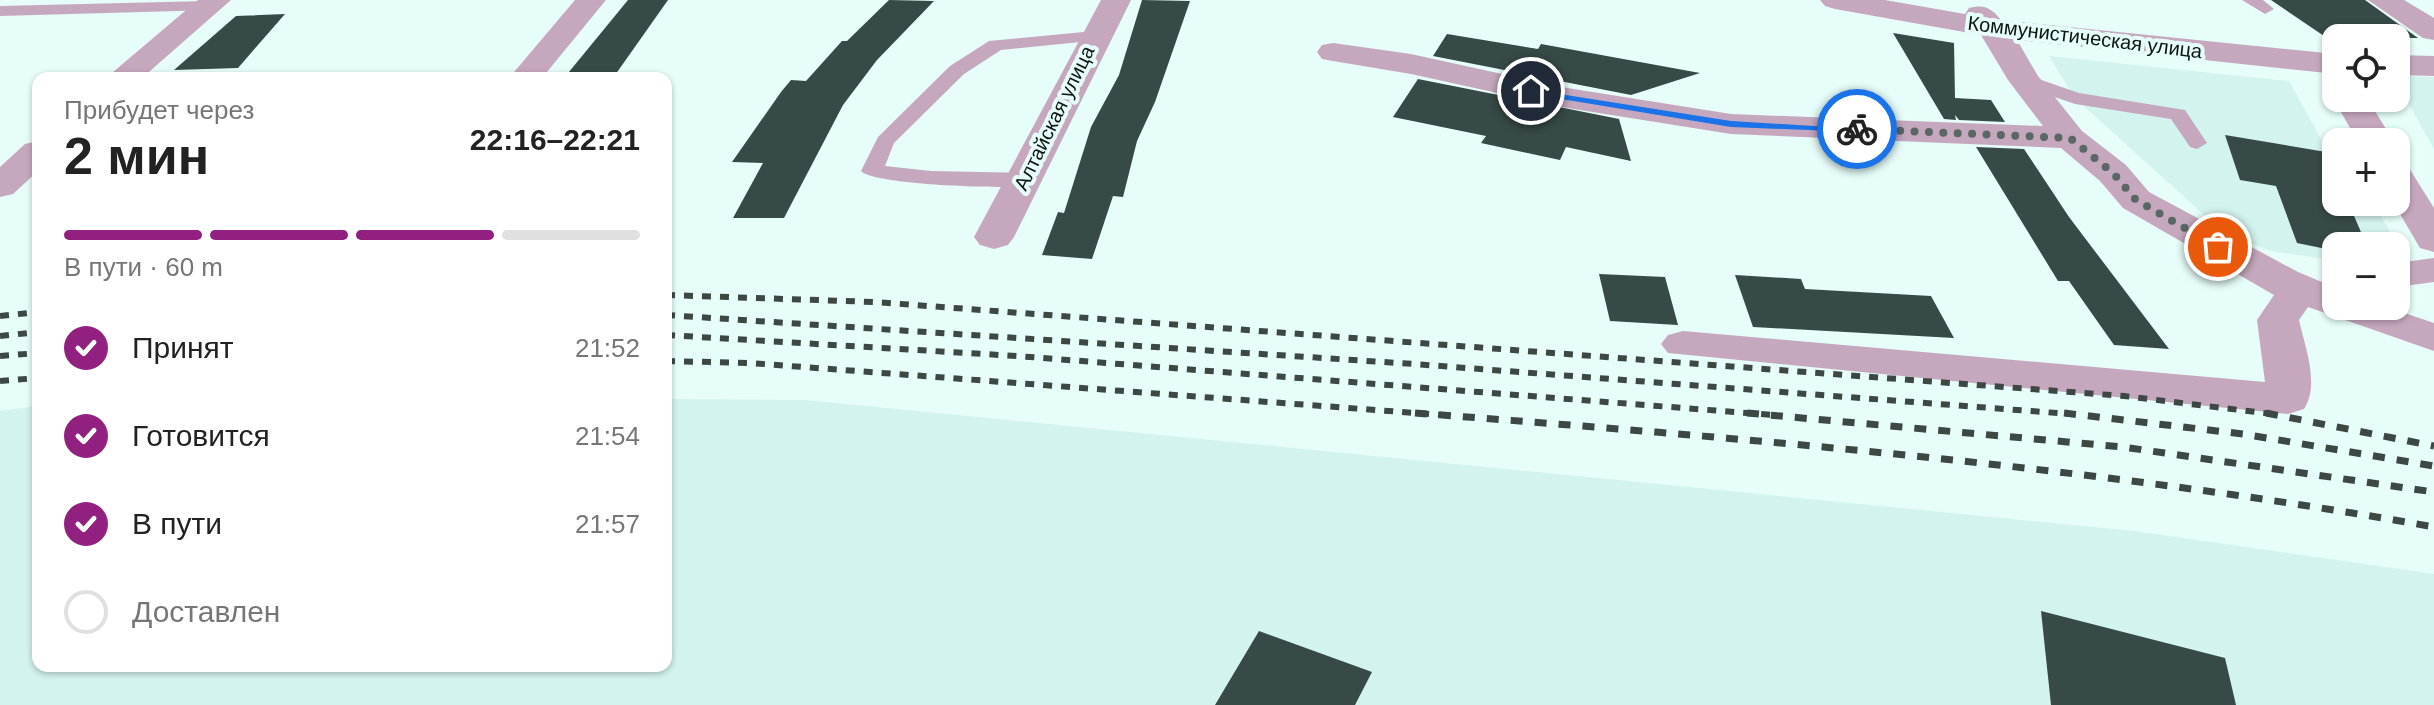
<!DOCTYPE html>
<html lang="ru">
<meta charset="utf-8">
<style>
:root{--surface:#fff;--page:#f2f2f2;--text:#222;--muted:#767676;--line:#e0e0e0;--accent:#912081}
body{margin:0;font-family:Helvetica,sans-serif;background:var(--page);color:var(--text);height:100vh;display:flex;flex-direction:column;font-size:30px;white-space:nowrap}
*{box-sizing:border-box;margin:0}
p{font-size:26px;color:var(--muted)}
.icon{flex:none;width:44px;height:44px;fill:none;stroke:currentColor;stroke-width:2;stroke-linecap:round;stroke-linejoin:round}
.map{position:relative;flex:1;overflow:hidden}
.drawer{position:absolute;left:32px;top:72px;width:640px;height:600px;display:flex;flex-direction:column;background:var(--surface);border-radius:16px;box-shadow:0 2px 6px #0004}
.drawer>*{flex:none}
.fabs{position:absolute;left:2322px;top:24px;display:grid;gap:16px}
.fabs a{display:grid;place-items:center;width:88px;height:88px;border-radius:16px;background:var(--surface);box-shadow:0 2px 6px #0004;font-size:40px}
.pin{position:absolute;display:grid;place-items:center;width:68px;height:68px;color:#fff;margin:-34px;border:4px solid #fff;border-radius:50%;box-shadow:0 2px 8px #0007}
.courier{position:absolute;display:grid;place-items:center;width:80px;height:80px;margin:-40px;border:6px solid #1a73e8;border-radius:50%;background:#fff;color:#222;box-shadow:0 2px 10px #0007}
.headline em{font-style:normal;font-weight:700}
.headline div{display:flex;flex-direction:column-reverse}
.headline{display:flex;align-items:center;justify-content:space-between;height:136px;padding:0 32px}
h1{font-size:52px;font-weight:700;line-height:60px}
.bar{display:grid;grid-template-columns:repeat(4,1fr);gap:12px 8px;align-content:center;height:96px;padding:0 32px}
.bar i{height:10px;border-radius:6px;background:var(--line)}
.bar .active{background:var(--accent)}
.bar p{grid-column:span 4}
ol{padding:0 32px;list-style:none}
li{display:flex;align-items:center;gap:24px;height:88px}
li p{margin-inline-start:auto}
li .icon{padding:8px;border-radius:50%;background:var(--accent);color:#fff;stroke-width:4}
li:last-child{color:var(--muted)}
li i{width:44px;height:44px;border:4px solid var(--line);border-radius:50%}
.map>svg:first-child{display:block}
.built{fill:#d3f3ee}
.building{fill:#374a47}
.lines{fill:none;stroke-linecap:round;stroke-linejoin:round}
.service{fill:#c6a8be;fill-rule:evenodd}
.minor{fill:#c6a8be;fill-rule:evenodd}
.rail-far1{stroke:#3d4845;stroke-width:6;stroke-dasharray:9 9;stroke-linecap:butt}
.rail{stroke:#3d4845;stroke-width:7;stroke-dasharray:12 12;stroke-linecap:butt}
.route{fill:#1a73e8}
.done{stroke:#5a6764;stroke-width:8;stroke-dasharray:0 14.4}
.labels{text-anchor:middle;stroke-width:8;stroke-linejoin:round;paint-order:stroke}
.far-street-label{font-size:20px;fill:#0e1614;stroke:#e6fdf9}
</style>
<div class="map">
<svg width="2434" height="705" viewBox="0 0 2434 705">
<rect width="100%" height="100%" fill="#e6fdf9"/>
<path class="built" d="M2049 56 2289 81 2325 146 2336 148V202H2373L2396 243 2336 246V257L2319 258 2271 251 2224 233 2075 98Z
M2396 76 2434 77V149L2396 81Z
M666 399 805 400 2134 531 2434 574V705H0V411L38 406V666H666Z"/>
<path class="building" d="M628 0H668L613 78H564Z
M889 0 934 1 877 60 843 105 784 218H733L763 163 732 162 781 92 791 80 806 81 842 41H847Z
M1142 0 1190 1 1155 102 1137 141 1123 197 1113 196 1092 259 1042 255 1058 212 1064 213 1091 127 1119 75Z
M2271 0H2365L2418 38H2327Z
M285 14 238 68 174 70 236 16Z
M1893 33 1954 43 1955 98 1991 100 2005 122 1959 120 1955 115 1956 120 1944 119Z
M1447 34 1538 49 1541 44 1700 73 1631 95 1433 56Z
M1418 79 1619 119 1631 161 1566 147 1560 160 1481 143 1486 136 1393 117Z
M2225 135 2326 152 2336 174V202H2348L2367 246H2336V251L2297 243 2276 186 2240 180Z
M1976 147 2024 149 2069 217 2169 349 2114 345 2069 281H2058Z
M1599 274 1665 277 1678 325 1610 321Z
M1735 275 1801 279 1805 289 1931 296 1954 338 1753 327Z
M2041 611 2225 658 2236 705H2051Z
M1259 631 1372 672 1355 705H1215Z"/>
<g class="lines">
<path class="service" d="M2242 0H2263L2274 9 2265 14Z
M207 1 213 2V10L0 16V6Z
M1094 31 1103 36 1100 40 1001 50 964 74 894 143 885 166 931 171 1024 173 1032 175 1035 180 1032 185C1010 190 873 185 861 171L878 137 950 66 989 41Z
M2024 74 2079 93 2185 110 2207 143 2197 149 2190 147 2171 119 2075 104 2017 84 2014 80Z"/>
<path class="minor" d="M198 0H231L142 78H106Z
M575 0H606L542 78H509Z
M1101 0H1131L1014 237 1008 245 994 249 980 245 974 237Z
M1820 0H1885L1965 14 1969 8C1985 4 1991 8 2001 20L2336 54V74L2017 40 2038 76 2082 131 2126 165 2149 192 2298 272 2336 288V306H2384L2434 323V351L2308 307 2299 320C2305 347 2320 385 2304 409L2288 414 1668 353 1661 344 1668 335 1683 331 2265 382 2257 320 2274 295 2123 208 2100 181 2061 148 1731 134 1561 107 1411 74 1333 61 1322 59 1317 52 1322 45 1333 43 1411 54 1561 87 1731 114 2043 126 2008 80 1981 35 1835 9 1825 6Z
M2368 0H2404L2434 18V40L2423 38Z
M2396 55 2434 56V76L2396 75Z
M2336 94V98H2367L2394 142H2358L2333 98Z
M38 141V171L13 194 0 197V167L25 144Z
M2396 165 2409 168 2434 208V252L2420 248 2393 202H2396Z
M2434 258V282L2396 287V263Z"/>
<path class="rail-far1" d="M666 295 875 302 2124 396 2281 415
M666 315 1414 364 2083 415
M0 316 38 312
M666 335 1017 356 1773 415
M0 336 38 332
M0 356 38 353
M666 361 750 363 1442 415
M0 381 38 378"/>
<path class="rail" d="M1415 413C1756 439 2098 467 2434 527
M1747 413 2123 447 2434 492
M2064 413 2243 434 2434 466
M2266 413 2434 446"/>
</g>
<path class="route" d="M1528 89 1731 121 1862 129 1857 132 1731 127 1531 94Z"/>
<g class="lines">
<path class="done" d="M1857 129 2070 138 2113 173 2136 200 2218 247"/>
</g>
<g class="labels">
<g class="far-street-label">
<text transform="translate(2085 37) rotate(7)" y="7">Коммунистическая улица</text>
<text transform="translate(1054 118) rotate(-64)" y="7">Алтайская улица</text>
</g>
</g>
</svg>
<div class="fabs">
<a><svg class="icon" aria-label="locate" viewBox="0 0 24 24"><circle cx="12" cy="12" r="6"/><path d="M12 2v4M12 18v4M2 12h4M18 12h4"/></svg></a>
<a>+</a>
<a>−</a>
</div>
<div class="pin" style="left:2218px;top:247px;background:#ea580c"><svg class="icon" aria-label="bag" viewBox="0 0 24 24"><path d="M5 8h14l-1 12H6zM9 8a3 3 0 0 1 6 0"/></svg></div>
<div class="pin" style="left:1531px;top:91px;background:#1f2937"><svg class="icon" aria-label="home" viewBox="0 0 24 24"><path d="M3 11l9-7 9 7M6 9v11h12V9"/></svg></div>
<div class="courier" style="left:1857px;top:129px"><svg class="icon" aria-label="bike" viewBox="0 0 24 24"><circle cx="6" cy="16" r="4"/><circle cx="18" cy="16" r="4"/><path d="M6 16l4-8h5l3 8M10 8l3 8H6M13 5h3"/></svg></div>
<section class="drawer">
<div class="headline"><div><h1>2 мин</h1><p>Прибудет через</p></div><em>22:16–22:21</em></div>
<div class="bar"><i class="active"></i><i class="active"></i><i class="active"></i><i></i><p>В пути · 60 m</p></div>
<ol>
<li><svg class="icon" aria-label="check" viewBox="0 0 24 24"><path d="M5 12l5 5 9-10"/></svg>Принят<p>21:52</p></li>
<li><svg class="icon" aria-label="check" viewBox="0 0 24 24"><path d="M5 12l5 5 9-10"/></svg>Готовится<p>21:54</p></li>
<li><svg class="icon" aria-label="check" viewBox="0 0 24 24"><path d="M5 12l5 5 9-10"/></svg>В пути<p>21:57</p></li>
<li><i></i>Доставлен</li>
</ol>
</section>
</div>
